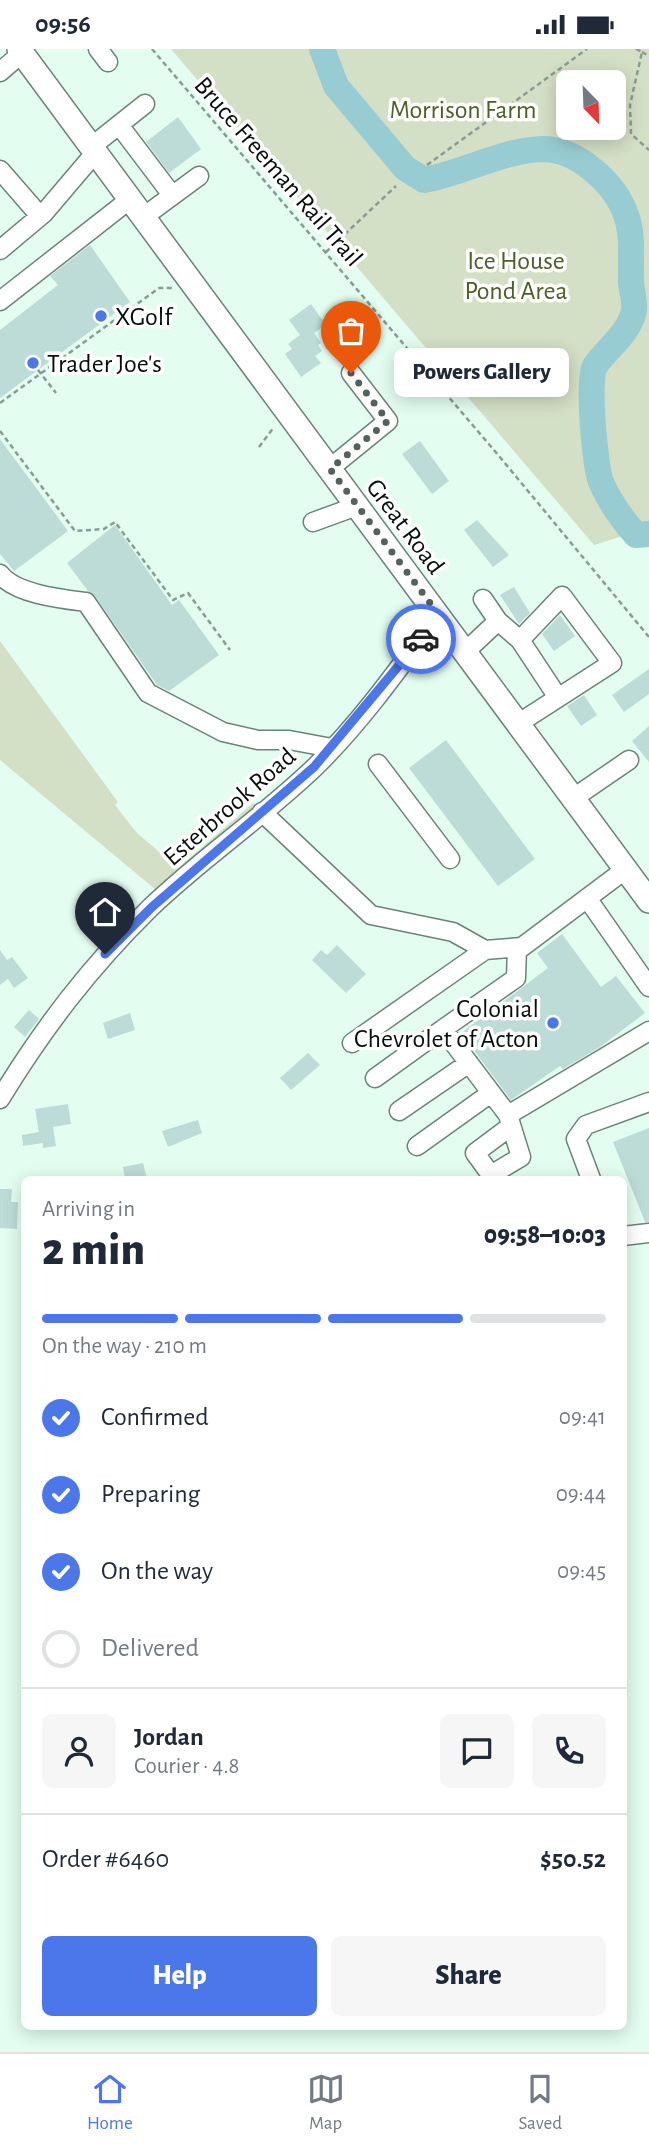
<!DOCTYPE html>
<meta charset="utf-8">
<style>
:root{--surface:#fff;--page:#f6f6f7;--text:#1f2937;--muted:#747a83;--line:#e0e1e3;--accent:#4b77ea}
body{margin:0;font-family:"Alegreya Sans",sans-serif;background:var(--page);color:var(--text);height:100vh;display:flex;flex-direction:column;font-size:26px;white-space:nowrap}
*{box-sizing:border-box;margin:0}
p{font-size:23px;color:var(--muted)}
.icon{flex:none;width:38px;height:38px;fill:none;stroke:currentColor;stroke-width:2;stroke-linecap:round;stroke-linejoin:round}
.map{position:relative;flex:1;overflow:hidden}
.details{position:absolute;left:21px;top:1127px;width:606px;height:854px;display:flex;flex-direction:column;background:var(--surface);border-radius:10px;box-shadow:0 4px 18px #0003}
.details>*{flex:none}
.needle{width:46px;rotate:157deg}
.controls{position:absolute;left:556px;top:21px;display:grid;gap:14px}
.controls a{display:grid;place-items:center;width:70px;height:70px;border-radius:10px;background:var(--surface);box-shadow:0 4px 18px #0003;font-size:35px}
.pin{position:absolute;display:grid;place-items:center;width:60px;height:60px;color:#fff;margin:-72px -30px;border-radius:50% 50% 50% 0;rotate:-45deg;box-shadow:0 0 7px #0007}
.pin .icon{rotate:45deg}
.courier{position:absolute;display:grid;place-items:center;width:70px;height:70px;margin:-35px;border:5px solid #4b77ea;border-radius:50%;background:#fff;color:#222;box-shadow:0 2px 9px #0007}
.bubble{position:absolute;height:49px;border-radius:10px;background:var(--surface);box-shadow:0 4px 18px #0003;font-size:23px;font-weight:800;line-height:49px;text-align:center}
.summary em{font-style:normal;font-weight:800}
.summary div{display:flex;flex-direction:column-reverse}
.summary{display:flex;align-items:center;justify-content:space-between;height:119px;padding:0 21px}
h1{font-size:46px;font-weight:800;line-height:52px}
.bar{display:grid;grid-template-columns:repeat(4,1fr);gap:10px 7px;align-content:center;height:84px;padding:0 21px}
.bar i{height:9px;border-radius:5px;background:var(--line)}
.bar .selected{background:var(--accent)}
.bar p{grid-column:span 4}
.line{display:flex;align-items:center;gap:18px;padding:0 21px;border-top:2px solid var(--line)}
.line div{flex:1}
.round{display:grid;place-items:center;flex:none;width:74px;height:74px;border-radius:10px;background:var(--page)}
ol{padding:0 21px;list-style:none}
li{display:flex;align-items:center;gap:21px;height:77px}
li p{margin-inline-start:auto}
li .icon{padding:7px;border-radius:50%;background:var(--accent);color:#fff;stroke-width:4}
li:last-child{color:var(--muted)}
li i{width:38px;height:38px;border:4px solid var(--line);border-radius:50%}
.button{display:flex;gap:14px;margin-top:auto;padding:14px 21px}
.button a{flex:1;height:80px;border-radius:10px;background:var(--accent);color:#fff;font-size:28px;font-weight:800;line-height:80px;text-align:center}
.button a+a{background:var(--page);color:var(--text)}
.status{display:flex;justify-content:space-between;align-items:center;height:49px;padding:0 35px;background:var(--surface);direction:ltr}
.status svg{height:19px;fill:currentColor}
.tabs{display:flex;justify-content:space-around;align-items:center;height:98px;border-top:2px solid var(--line);background:var(--surface);font-size:19px;color:var(--muted)}
.tabs a{display:grid;justify-items:center;gap:4px}
.tabs .selected{color:var(--accent)}
.map>svg:first-child{display:block}
.green{fill:#d4e0c5;fill-rule:evenodd}
.lines{fill:none;stroke-linecap:round;stroke-linejoin:round}
.river{stroke:#98ccd3;stroke-width:26}
.building{fill:#bddbd7}
.minor-casing{stroke:#6b8378;stroke-width:21}
.major-casing{stroke:#6b8378;stroke-width:26}
.path{stroke:#899c93;stroke-width:2.5;stroke-dasharray:5 3.5;stroke-linecap:butt}
.minor{stroke:#fff;stroke-width:18}
.major{stroke:#fff;stroke-width:23}
.done{stroke:#53625b;stroke-width:7;stroke-dasharray:0 12.6}
.route{stroke:#4b77ea;stroke-width:9}
.poi-dot{fill:#4b77ea;stroke:#fff;stroke-width:2.5}
.labels{text-anchor:middle;stroke-width:7;stroke-linejoin:round;paint-order:stroke}
.park-label{font-size:26px;fill:#4b6028;stroke:#fff}
.street-label{font-size:26px;fill:#060e0a;stroke:#fff}
.poi-label{font-size:26px;fill:#060e0a;stroke:#fff;text-anchor:start}
</style>
<div class="status"><b>09:56</b><svg viewBox="0 0 49 12"><path d="M0 12V9h3v3zM5 12V6h3v6zM10 12V3h3v9zM15 12V0h3v12zM26 1h20v11H26zM47 4h2v5h-2z"/></svg></div>
<div class="map">
<svg width="649" height="2003" viewBox="0 0 649 2003">
<rect width="100%" height="100%" fill="#e3fef1"/>
<path class="green" d="M171 0H649V479L594 496ZM569 33H614V79H569Z
M0 592 118 753 115 756 137 784 178 819 253 754 256 757 156 841 0 711Z"/>
<g class="lines">
<path class="river" d="M322 0 336 37 405 119 424 131C464 124 502 101 543 100 577 100 615 134 626 166 634 187 630 212 631 234 632 243 635 253 634 261 630 284 607 299 595 317 587 331 595 417 601 433 610 454 621 469 636 486L649 485"/>
</g>
<path class="building" d="M178 68 201 100 169 124 146 93Z
M90 196 130 253 0 349V281L58 236 50 227Z
M311 255 326 276 314 284 321 294 318 296 322 302 315 307 321 314 301 328 285 305 292 300 288 295 300 286 289 271Z
M0 390 68 482 14 522 0 505Z
M420 392 449 432 432 445 402 405Z
M477 471 509 506 493 518 464 481Z
M115 476 172 556 179 551 219 606 169 642 157 636 95 547 88 542 67 514Z
M514 538 530 564 519 575 500 546Z
M560 566 575 587 554 602 542 585Z
M649 620V645L624 663 612 646Z
M584 646 597 666 581 677 567 657Z
M649 677V713L632 692Z
M446 691 535 810 498 837 409 719Z
M562 885 601 938 616 927 645 964 600 998 563 1020 560 1017 511 1051 461 984 548 919 537 904Z
M337 896 366 925 346 944 312 911 321 901 327 906Z
M0 901 7 911 12 908 28 929 14 939 8 930 0 936Z
M29 961 39 970 25 988 14 978Z
M130 964 135 981 108 990 103 974Z
M308 1004 320 1016 291 1041 280 1029Z
M68 1055 71 1075 53 1078 56 1097 43 1099V1094L23 1097 22 1086 39 1083 35 1060Z
M198 1071 202 1084 168 1098 162 1082Z
M649 1079V1173H645L613 1093Z
M143 1114 147 1130H125L123 1118Z
M0 1140H12L11 1153H18L17 1180 0 1179Z"/>
<g class="lines">
<defs>
<path id="minor" d="M98 0 108 13
M0 23 22 4
M119 76 172 146
M91 98 145 55
M0 121 40 167
M142 169 199 127
M0 201 44 164 95 104
M0 252 129 151
M329 420 388 372 351 324
M313 473 357 457
M0 525C15 545 62 550 86 553L148 644 223 683 258 691H289L332 699
M483 550 498 572 520 591 557 647
M466 602 498 572
M519 674 612 614 562 547 520 591
M378 715 450 810
M575 748 629 711
M262 763 371 866 453 883 485 901 522 898 626 820
M587 849 649 938
M517 899 516 929 443 980 508 1066 649 982
M352 994 485 901
M375 1029 443 980
M0 1050C44 978 90 918 150 859 202 809 263 768 315 718 361 673 400 618 438 566
M399 1062 469 1014
M508 1066 521 1108 491 1126 475 1104 511 1077
M417 1097 491 1044
M591 1130 576 1090 586 1076 649 1053
M623 1187 649 1184"/>
<path id="major" d="M19 0 649 852"/>
</defs>
<use href="#minor" class="minor-casing"/>
<use href="#major" class="major-casing"/>
<path class="path" d="M152 0 499 407 649 588
M636 0 642 3 630 56 631 85 649 101
M642 3 649 7
M427 116 587 0
M326 203 396 137
M38 321 56 344
M0 354 159 239H173
M0 382 75 482 104 480 115 473 173 551 188 544 230 601
M259 398 274 378"/>
<use href="#minor" class="minor"/>
<use href="#major" class="major"/>
</g>
<g class="lines">
<path class="done" d="M351 324 388 372 330 420 439 566 421 590"/>
<path class="route" d="M105 905 152 858 314 718 421 590"/>
</g>
<g class="poi-dot">
<circle cx="101" cy="267" r="7"/>
<circle cx="33" cy="314" r="7"/>
<circle cx="553" cy="974" r="7"/>
</g>
<g class="labels">
<g class="park-label">
<text x="463" y="69">Morrison Farm</text>
<text x="516" y="220">Ice House<tspan x="516" dy="30">Pond Area</tspan></text>
</g>
<g class="street-label">
<text transform="translate(279 122) rotate(49)" y="9">Bruce Freeman Rail Trail</text>
<text transform="translate(406 477) rotate(53)" y="9">Great Road</text>
<text transform="translate(229 757) rotate(-41)" y="9">Esterbrook Road</text>
</g>
<g class="poi-label">
<text x="115" y="276">XGolf</text>
<text x="47" y="323">Trader Joe's</text>
<text x="539" y="968" text-anchor="end">Colonial<tspan x="539" dy="30">Chevrolet of Acton</tspan></text>
</g>
</g>
</svg>
<div class="controls">
<a><svg class="needle" viewBox="-14 -14 28 28"><path d="M0-13l5 13h-10z" fill="#e53935"/><path d="M0 13l5-13h-10z" fill="#747a83"/></svg></a>
</div>
<div class="pin" style="left:351px;top:324px;background:#ea580c"><svg class="icon" aria-label="bag" viewBox="0 0 24 24"><path d="M5 8h14l-1 12H6zM9 8a3 3 0 0 1 6 0"/></svg></div>
<div class="pin" style="left:105px;top:905px;background:#1f2937"><svg class="icon" aria-label="home" viewBox="0 0 24 24"><path d="M3 11l9-7 9 7M6 9v11h12V9"/></svg></div>
<div class="courier" style="left:421px;top:590px"><svg class="icon" aria-label="car" viewBox="0 0 24 24"><path d="M5 17H2v-5l4-1 3-4h7l3 4 3 1v5h-3M9 17h6M6 11h13"/><circle cx="7" cy="17" r="2"/><circle cx="17" cy="17" r="2"/></svg></div>
<div class="bubble" style="left:394px;top:299px;width:175px">Powers Gallery</div>
<section class="details">
<div class="summary"><div><h1>2 min</h1><p>Arriving in</p></div><em>09:58–10:03</em></div>
<div class="bar"><i class="selected"></i><i class="selected"></i><i class="selected"></i><i></i><p>On the way · 210 m</p></div>
<ol>
<li><svg class="icon" aria-label="check" viewBox="0 0 24 24"><path d="M5 12l5 5 9-10"/></svg>Confirmed<p>09:41</p></li>
<li><svg class="icon" aria-label="check" viewBox="0 0 24 24"><path d="M5 12l5 5 9-10"/></svg>Preparing<p>09:44</p></li>
<li><svg class="icon" aria-label="check" viewBox="0 0 24 24"><path d="M5 12l5 5 9-10"/></svg>On the way<p>09:45</p></li>
<li><i></i>Delivered</li>
</ol>
<div class="line" style="height:126px"><a class="round"><svg class="icon" aria-label="person" viewBox="0 0 24 24"><circle cx="12" cy="8" r="4"/><path d="M4 21q1-7 8-7t8 7"/></svg></a><div><b>Jordan</b><p>Courier · 4.8</p></div><a class="round"><svg class="icon" aria-label="chat" viewBox="0 0 24 24"><path d="M4 5h16v11H9l-5 4z"/></svg></a><a class="round"><svg class="icon" aria-label="phone" viewBox="0 0 24 24"><path d="M5 4h4l2 5-3 2q2 4 5 5l2-3 5 2v4C11 20 4 13 5 4z"/></svg></a></div>
<div class="line" style="height:91px"><div>Order #6460</div><b>$50.52</b></div>
<div class="button"><a>Help</a><a>Share</a></div>
</section>
</div>
<nav class="tabs">
<a class="selected"><svg class="icon" aria-label="home" viewBox="0 0 24 24"><path d="M3 11l9-7 9 7M6 9v11h12V9"/></svg>Home</a>
<a><svg class="icon" aria-label="map" viewBox="0 0 24 24"><path d="M3 6l6-2 6 2 6-2v14l-6 2-6-2-6 2zM9 4v14M15 6v14"/></svg>Map</a>
<a><svg class="icon" aria-label="saved" viewBox="0 0 24 24"><path d="M7 4h10v16l-5-4-5 4z"/></svg>Saved</a>
</nav>
